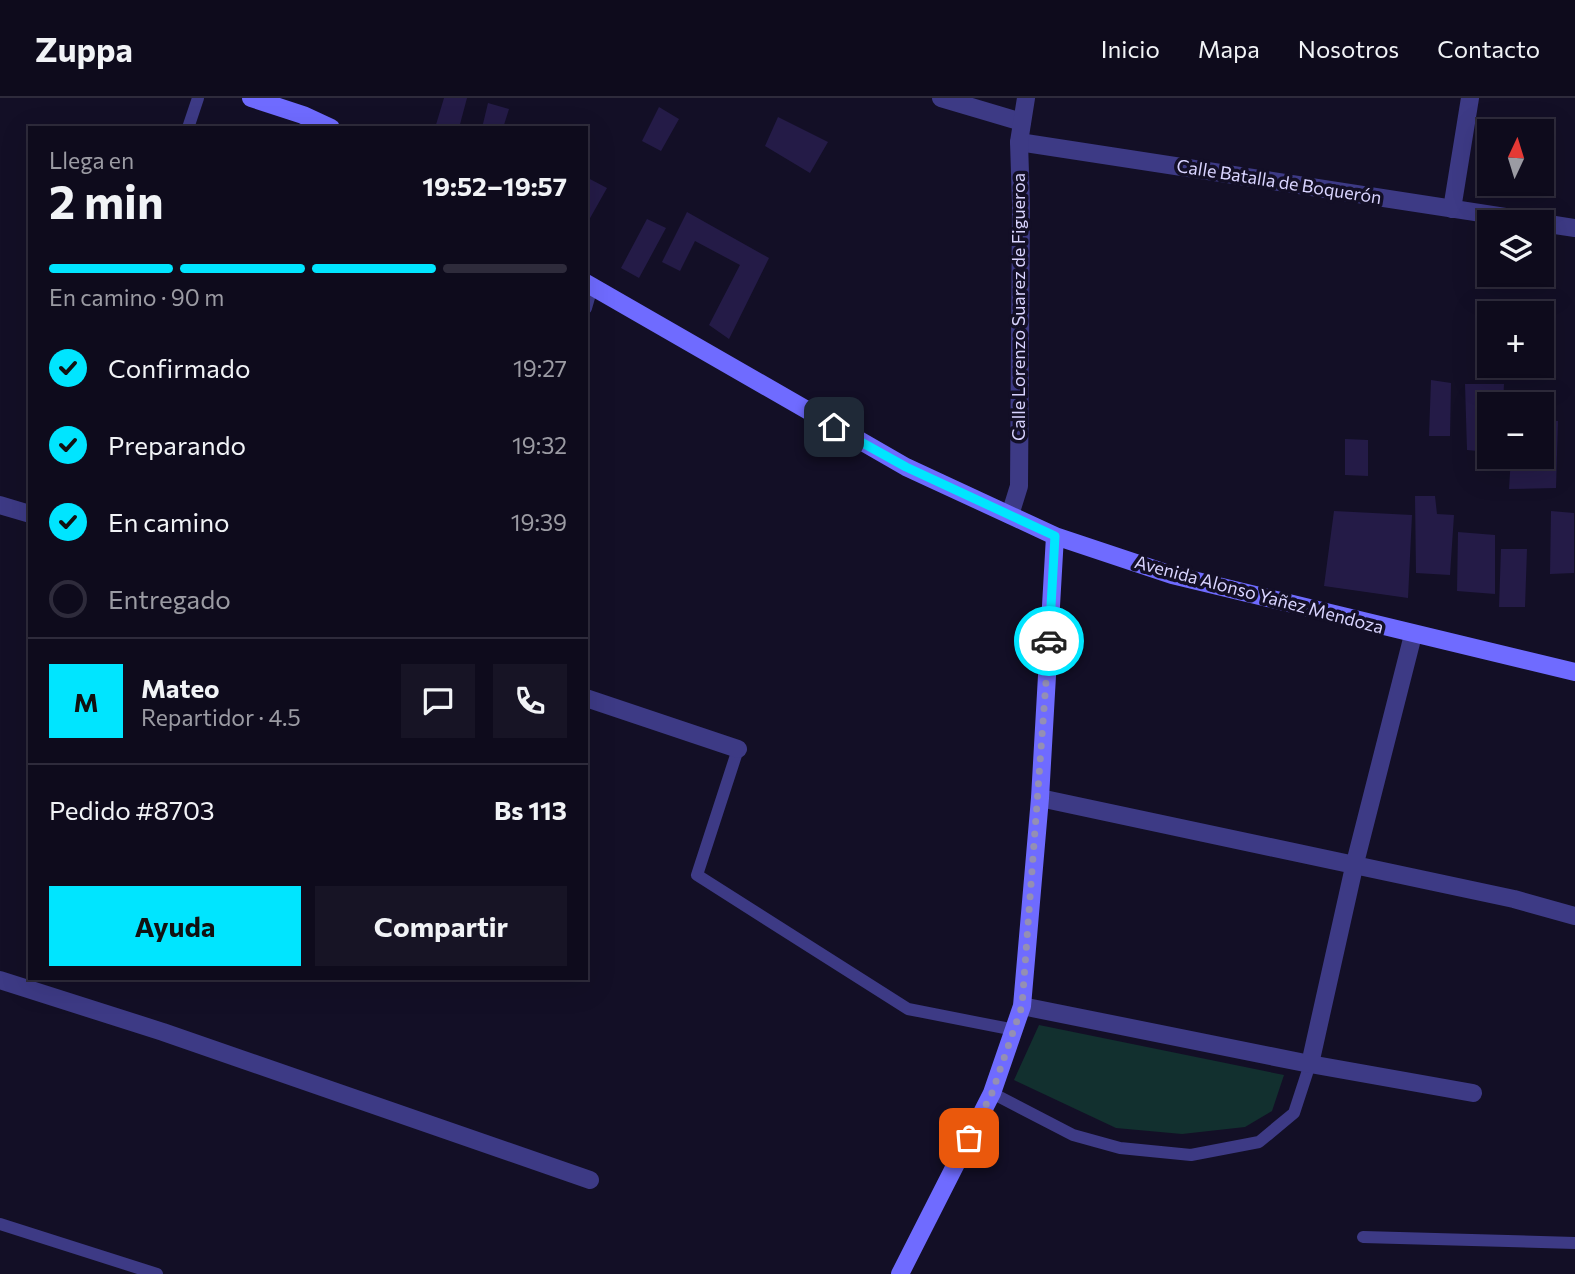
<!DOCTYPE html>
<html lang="es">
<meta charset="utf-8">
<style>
:root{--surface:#0e0b1c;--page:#171425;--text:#f1f3f6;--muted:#9b9ba3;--line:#2e2b3b;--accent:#00e5ff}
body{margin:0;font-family:Commissioner,sans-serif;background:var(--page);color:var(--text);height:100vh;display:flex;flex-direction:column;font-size:26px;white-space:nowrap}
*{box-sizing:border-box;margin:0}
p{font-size:23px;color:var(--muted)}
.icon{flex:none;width:38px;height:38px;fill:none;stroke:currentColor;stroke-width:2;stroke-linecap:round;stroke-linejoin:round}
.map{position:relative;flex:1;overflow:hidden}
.side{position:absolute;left:28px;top:28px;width:560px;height:854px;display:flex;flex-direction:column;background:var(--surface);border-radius:0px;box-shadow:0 7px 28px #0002,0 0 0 2px var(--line)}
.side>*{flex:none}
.needle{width:46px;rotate:4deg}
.buttons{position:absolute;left:1477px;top:21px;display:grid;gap:14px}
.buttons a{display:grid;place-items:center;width:77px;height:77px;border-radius:0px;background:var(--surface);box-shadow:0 7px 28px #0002,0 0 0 2px var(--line);font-size:35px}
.pin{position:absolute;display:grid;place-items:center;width:60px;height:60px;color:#fff;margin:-30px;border-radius:14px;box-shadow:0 4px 10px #0006}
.courier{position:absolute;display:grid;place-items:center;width:70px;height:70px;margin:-35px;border:5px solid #00e5ff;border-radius:50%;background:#fff;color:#222;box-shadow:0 2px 9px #0007}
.head em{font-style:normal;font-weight:700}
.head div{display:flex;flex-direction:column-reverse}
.head{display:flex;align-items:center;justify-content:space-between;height:119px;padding:0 21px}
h1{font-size:46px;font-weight:700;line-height:52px}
.bar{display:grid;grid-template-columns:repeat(4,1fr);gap:10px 7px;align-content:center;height:84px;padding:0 21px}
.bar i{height:9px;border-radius:5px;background:var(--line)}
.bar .current{background:var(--accent)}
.bar p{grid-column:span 4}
.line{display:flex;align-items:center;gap:18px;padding:0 21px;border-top:2px solid var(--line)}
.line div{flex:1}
.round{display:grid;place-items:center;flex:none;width:74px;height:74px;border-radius:0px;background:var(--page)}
ol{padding:0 21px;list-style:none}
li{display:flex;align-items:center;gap:21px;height:77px}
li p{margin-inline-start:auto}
li .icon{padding:7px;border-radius:50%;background:var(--accent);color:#111;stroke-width:4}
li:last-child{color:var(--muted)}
li i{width:38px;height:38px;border:4px solid var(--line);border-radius:50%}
.cta{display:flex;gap:14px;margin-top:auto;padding:14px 21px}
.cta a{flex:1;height:80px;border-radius:0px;background:var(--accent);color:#111;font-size:28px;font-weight:700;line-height:80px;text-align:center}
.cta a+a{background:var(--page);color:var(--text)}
header{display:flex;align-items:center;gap:42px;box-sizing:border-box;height:98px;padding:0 35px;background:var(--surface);border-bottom:2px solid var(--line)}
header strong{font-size:33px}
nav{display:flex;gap:38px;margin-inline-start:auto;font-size:24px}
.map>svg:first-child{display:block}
.green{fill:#12302f}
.building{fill:#241b47}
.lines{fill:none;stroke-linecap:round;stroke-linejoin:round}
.service{stroke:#3d3a85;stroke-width:12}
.minor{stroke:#3d3a85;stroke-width:18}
.tertiary{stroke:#3d3a85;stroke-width:18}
.secondary{stroke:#6f6bff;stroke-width:18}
.done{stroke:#948fb3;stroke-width:7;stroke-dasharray:0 12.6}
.route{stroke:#00e5ff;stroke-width:9}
.labels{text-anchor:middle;stroke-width:7;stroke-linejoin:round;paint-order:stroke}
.street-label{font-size:18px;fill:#d9d4ff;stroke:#130f26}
</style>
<header>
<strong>Zuppa</strong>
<nav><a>Inicio</a><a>Mapa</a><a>Nosotros</a><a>Contacto</a></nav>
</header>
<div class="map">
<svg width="1575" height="1176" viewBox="0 0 1575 1176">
<rect width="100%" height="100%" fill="#130f26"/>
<path class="green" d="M1039 927 1284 977 1272 1013 1245 1029 1182 1036 1116 1030 1014 982Z"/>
<path class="building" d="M444 0H467L459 30H435Z
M488 5 509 11 503 30H482Z
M659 9 679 21 661 53 642 43Z
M778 19 828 44 810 75 765 48Z
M586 79 607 90 589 122 586 121Z
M687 114 769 160 729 241 709 227 740 167 695 143 680 173 662 164Z
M647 121 666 130 639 180 621 170Z
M1431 282 1451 285 1450 338H1429Z
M1465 286H1504L1503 306H1489V354L1467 352Z
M1542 322 1558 323 1556 390 1509 391 1511 359H1542Z
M1345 341 1368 342V378L1345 377Z
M1415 398H1435L1437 416 1454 417 1450 477 1416 475Z
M1334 413 1412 417 1408 500 1324 488Z
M1551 413 1574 415V475L1550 476Z
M1458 434 1495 437V496L1457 493Z
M1501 451H1527L1525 509H1499Z"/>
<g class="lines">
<path class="service" d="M188 30 198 0
M586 210 592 189
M738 651 697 777 908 911 1015 932
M992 995 1073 1037 1120 1050 1191 1057 1259 1044 1294 1015 1310 966
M0 1126 157 1176
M1363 1139 1575 1145"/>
<path class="minor" d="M941 0 1022 24
M1019 44 1539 124
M1452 111 1470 0
M1542 125 1575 130
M0 407 30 416
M586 600 738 651
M1040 700 1514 801 1575 818
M0 882 163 934 590 1082
M1022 908 1310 966 1473 995
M1310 966 1354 769 1413 537"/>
<path class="tertiary" d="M1010 417 1019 388 1021 107 1019 44 1026 0"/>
<path class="secondary" d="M251 0 303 17 331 30
M586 185 906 369 1055 438 1172 477 1575 574
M900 1176 992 995 1022 908 1040 700 1055 438"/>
</g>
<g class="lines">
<path class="done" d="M969 1040 992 995 1022 908 1049 543"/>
<path class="route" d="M834 329 906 369 1055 438 1049 543"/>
</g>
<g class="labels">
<g class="street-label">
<text transform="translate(1279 84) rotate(9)" y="6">Calle Batalla de Boquerón</text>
<text transform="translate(1019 209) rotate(-90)" y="6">Calle Lorenzo Suarez de Figueroa</text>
<text transform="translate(1259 497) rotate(15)" y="6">Avenida Alonso Yañez Mendoza</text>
</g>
</g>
</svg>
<div class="buttons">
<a><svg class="needle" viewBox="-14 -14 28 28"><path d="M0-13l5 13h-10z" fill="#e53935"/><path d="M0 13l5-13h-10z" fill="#9b9ba3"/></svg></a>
<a><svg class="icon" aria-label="layers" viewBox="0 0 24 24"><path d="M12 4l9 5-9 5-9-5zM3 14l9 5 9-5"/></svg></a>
<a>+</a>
<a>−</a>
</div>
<div class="pin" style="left:969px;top:1040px;background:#ea580c"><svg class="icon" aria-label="bag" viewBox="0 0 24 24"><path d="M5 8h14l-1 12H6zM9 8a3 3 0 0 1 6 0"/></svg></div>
<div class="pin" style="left:834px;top:329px;background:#1f2937"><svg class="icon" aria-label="home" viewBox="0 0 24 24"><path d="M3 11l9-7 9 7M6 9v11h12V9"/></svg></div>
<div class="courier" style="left:1049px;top:543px"><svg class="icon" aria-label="car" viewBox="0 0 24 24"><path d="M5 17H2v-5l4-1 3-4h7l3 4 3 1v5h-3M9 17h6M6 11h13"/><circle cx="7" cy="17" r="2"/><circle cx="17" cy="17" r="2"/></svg></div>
<section class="side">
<div class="head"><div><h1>2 min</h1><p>Llega en</p></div><em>19:52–19:57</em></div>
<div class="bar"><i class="current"></i><i class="current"></i><i class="current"></i><i></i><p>En camino · 90 m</p></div>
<ol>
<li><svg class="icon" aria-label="check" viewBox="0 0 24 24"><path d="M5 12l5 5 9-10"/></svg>Confirmado<p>19:27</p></li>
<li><svg class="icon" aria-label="check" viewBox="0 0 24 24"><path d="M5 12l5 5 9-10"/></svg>Preparando<p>19:32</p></li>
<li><svg class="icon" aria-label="check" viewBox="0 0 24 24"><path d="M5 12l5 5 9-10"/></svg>En camino<p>19:39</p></li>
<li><i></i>Entregado</li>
</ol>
<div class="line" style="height:126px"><b class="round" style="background:var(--accent);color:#111">M</b><div><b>Mateo</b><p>Repartidor · 4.5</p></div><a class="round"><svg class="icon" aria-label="chat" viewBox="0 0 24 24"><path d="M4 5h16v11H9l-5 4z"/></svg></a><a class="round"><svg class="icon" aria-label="phone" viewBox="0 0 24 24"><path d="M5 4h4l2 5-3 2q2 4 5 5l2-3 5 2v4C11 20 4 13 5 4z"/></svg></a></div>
<div class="line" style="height:91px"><div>Pedido #8703</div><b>Bs 113</b></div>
<div class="cta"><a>Ayuda</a><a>Compartir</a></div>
</section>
</div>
